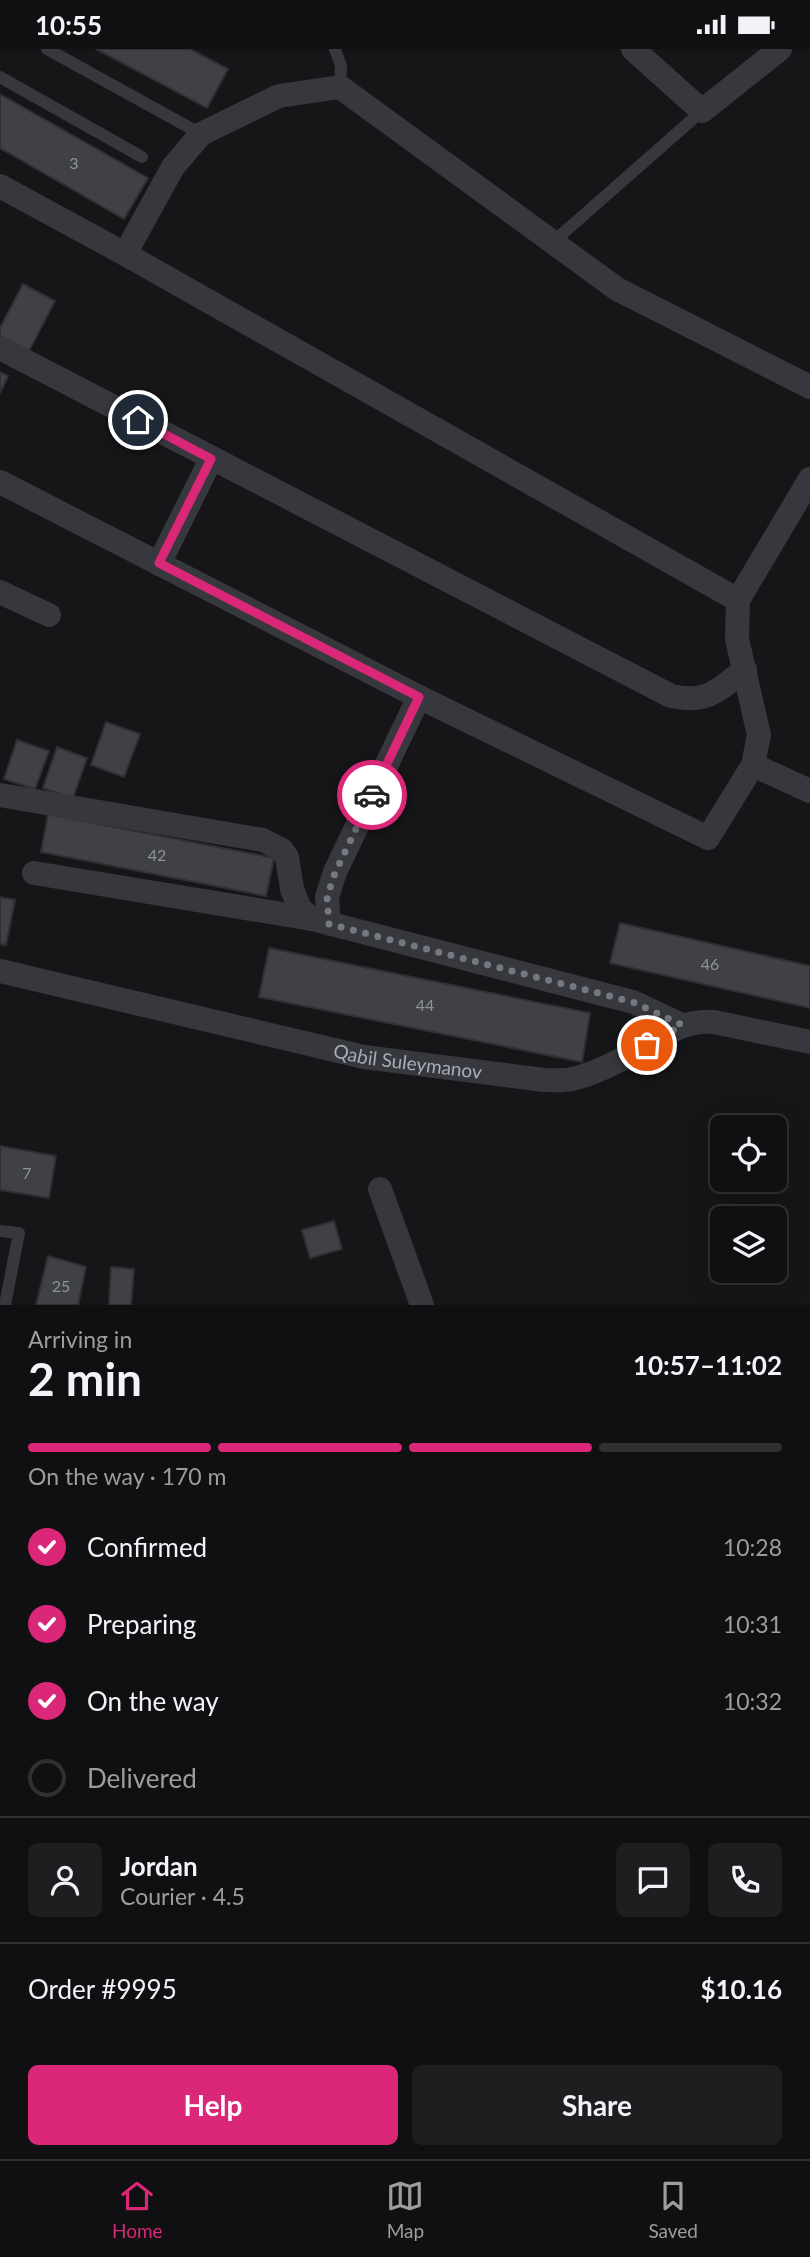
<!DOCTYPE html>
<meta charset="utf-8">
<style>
:root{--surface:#101012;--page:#1e1e20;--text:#f1f3f6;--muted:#9c9d9f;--line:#303032;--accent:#db2777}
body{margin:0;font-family:Lato,sans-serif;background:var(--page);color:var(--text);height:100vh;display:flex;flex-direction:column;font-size:26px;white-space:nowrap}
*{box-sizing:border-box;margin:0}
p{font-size:23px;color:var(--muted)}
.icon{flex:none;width:38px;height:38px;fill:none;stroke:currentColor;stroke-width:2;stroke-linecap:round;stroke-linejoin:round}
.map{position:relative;height:1256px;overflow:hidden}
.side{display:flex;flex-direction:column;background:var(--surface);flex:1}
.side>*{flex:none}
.buttons{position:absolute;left:710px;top:1066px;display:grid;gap:14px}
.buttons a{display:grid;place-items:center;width:77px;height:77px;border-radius:10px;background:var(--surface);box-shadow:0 7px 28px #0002,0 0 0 2px var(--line);font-size:35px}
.pin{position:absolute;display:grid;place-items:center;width:60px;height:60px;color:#fff;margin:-30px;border:4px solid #fff;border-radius:50%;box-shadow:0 2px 7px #0007}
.courier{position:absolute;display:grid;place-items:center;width:70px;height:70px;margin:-35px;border:5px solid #db2777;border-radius:50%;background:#fff;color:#222;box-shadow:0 2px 9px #0007}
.headline em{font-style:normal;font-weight:700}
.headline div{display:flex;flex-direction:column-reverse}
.headline{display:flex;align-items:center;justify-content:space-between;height:119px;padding:0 28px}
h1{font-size:46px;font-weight:700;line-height:52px}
.bar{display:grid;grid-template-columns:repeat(4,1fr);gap:10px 7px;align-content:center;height:84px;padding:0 28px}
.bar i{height:9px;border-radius:5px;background:var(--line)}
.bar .current{background:var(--accent)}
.bar p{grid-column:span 4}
.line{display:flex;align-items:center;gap:18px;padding:0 28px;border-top:2px solid var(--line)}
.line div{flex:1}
.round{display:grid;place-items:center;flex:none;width:74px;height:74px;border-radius:10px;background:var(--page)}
ol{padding:0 28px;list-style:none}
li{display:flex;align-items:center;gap:21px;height:77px}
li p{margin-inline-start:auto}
li .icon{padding:7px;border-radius:50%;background:var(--accent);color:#fff;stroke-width:4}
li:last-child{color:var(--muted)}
li i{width:38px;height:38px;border:4px solid var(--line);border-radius:50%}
.cta{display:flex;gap:14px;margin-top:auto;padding:14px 28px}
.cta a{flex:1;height:80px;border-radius:10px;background:var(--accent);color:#fff;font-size:28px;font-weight:700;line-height:80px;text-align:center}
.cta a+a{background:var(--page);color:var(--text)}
.status{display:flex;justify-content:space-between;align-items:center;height:49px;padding:0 35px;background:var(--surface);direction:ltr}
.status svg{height:19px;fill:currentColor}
.tabs{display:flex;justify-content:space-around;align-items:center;height:98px;border-top:2px solid var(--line);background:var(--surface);font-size:19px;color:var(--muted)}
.tabs a{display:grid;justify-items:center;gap:4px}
.tabs .current{color:var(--accent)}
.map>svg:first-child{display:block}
.building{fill:#404145;stroke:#303034;stroke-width:2}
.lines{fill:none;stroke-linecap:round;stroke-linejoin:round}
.lane{stroke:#37383d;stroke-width:12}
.street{stroke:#37383d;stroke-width:24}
.done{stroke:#757880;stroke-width:7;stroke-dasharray:0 12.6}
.route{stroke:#db2777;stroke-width:9}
.labels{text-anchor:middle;stroke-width:6;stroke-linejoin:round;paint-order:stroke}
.number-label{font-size:16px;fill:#8e929b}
.street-label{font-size:19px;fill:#a8adb8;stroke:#111113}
</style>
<div class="status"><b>10:55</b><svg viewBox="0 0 49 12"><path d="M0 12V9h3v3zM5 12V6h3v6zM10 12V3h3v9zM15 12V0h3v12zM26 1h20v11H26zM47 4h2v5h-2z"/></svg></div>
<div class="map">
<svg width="810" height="1256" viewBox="0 0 810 1256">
<rect width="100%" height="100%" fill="#161618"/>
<path class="building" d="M96 0H190L228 20 207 59Z
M0 45 148 129 124 170 0 99Z
M23 235 55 252 29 302 0 287V279Z
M0 323 8 327 0 344Z
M106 673 140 685 124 728 91 716Z
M17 691 49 702 35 740 4 730Z
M57 698 87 709 73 749 43 739Z
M48 765 274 809 266 847 41 803Z
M0 848 15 851 6 896 0 895Z
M620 874 810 917V959L610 914Z
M269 899 590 964 582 1013 259 948Z
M0 1097 56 1107 49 1149 0 1141Z
M334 1172 342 1200 310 1209 302 1181Z
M48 1207 86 1218 78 1256H36Z
M111 1218 134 1220 131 1256H109Z"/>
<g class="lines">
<path class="lane" d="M47 0 201 85
M335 0 341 17 340 38
M0 28 142 108
M553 193 702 62
M0 1182 19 1184 5 1256"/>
<g class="street">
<path d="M633 0 702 62 780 0"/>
<path d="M0 137 125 205 738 551"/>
<path d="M125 205 173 118 201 85 279 47 340 38 617 240 810 338"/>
<path d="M0 299 671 647C707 655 719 641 745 620"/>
<path d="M0 433 419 648 708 789 753 716 759 686 737 590 738 551 810 430"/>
<path d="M159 515 211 410"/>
<path d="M0 543 49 566"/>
<path d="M753 716 810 742"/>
<path d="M0 746 263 791 282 801 287 808 292 840 300 860 312 870 633 953 682 976"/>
<path d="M34 824 312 870"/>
<path d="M329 875 327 848 335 823 419 648"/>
<path id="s1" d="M0 922 364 1008 544 1031C553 1031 563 1032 572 1030 591 1026 611 1016 628 1007 658 992 679 970 714 973L810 993"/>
<path d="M380 1140 422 1256"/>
</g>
</g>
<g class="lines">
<path class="done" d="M372 746 335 824 327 848 329 875 633 953 682 976 647 996"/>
<path class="route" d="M138 371 211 410 159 514 419 648 372 746"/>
</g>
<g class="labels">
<g class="number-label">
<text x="74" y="120">3</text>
<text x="157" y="812">42</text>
<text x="710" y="921">46</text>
<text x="425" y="962">44</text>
<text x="27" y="1130">7</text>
<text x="61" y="1243">25</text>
</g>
<g class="street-label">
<text dy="7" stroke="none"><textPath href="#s1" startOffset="418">Qabil Suleymanov</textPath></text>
</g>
</g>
</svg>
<div class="buttons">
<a><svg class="icon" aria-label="locate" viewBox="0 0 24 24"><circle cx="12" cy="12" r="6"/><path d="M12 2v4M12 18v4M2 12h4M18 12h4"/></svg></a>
<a><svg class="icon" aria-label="layers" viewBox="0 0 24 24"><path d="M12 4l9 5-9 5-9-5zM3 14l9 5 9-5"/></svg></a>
</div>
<div class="pin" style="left:647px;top:996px;background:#ea580c"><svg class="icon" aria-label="bag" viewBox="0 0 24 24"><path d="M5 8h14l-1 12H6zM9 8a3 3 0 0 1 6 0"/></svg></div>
<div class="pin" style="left:138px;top:371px;background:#1f2937"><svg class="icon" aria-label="home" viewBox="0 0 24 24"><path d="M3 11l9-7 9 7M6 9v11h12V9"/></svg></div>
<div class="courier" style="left:372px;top:746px"><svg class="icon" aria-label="car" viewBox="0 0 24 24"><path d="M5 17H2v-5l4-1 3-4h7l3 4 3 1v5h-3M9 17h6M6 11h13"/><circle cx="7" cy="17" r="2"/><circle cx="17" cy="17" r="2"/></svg></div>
</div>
<section class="side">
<div class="headline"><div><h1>2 min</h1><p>Arriving in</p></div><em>10:57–11:02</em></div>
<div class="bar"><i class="current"></i><i class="current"></i><i class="current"></i><i></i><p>On the way · 170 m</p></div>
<ol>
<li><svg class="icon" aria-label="check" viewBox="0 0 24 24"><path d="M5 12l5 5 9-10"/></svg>Confirmed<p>10:28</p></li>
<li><svg class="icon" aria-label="check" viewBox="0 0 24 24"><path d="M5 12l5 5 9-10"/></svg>Preparing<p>10:31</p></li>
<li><svg class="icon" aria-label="check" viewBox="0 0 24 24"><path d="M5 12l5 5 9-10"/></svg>On the way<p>10:32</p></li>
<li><i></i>Delivered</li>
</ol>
<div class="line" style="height:126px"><a class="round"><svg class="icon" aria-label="person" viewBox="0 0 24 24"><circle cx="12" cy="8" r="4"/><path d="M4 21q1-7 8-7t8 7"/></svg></a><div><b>Jordan</b><p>Courier · 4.5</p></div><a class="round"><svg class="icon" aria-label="chat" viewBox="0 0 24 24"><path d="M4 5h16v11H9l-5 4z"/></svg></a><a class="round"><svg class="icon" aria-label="phone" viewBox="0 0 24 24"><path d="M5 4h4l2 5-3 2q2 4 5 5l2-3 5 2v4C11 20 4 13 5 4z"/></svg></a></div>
<div class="line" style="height:91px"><div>Order #9995</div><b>$10.16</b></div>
<div class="cta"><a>Help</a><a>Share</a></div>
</section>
<nav class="tabs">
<a class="current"><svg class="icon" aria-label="home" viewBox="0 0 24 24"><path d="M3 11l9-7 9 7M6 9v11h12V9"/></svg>Home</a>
<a><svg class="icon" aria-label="map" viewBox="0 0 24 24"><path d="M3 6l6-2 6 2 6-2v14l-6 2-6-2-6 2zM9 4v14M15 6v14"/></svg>Map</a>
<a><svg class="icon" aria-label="saved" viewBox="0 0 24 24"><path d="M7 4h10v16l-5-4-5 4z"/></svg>Saved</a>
</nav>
